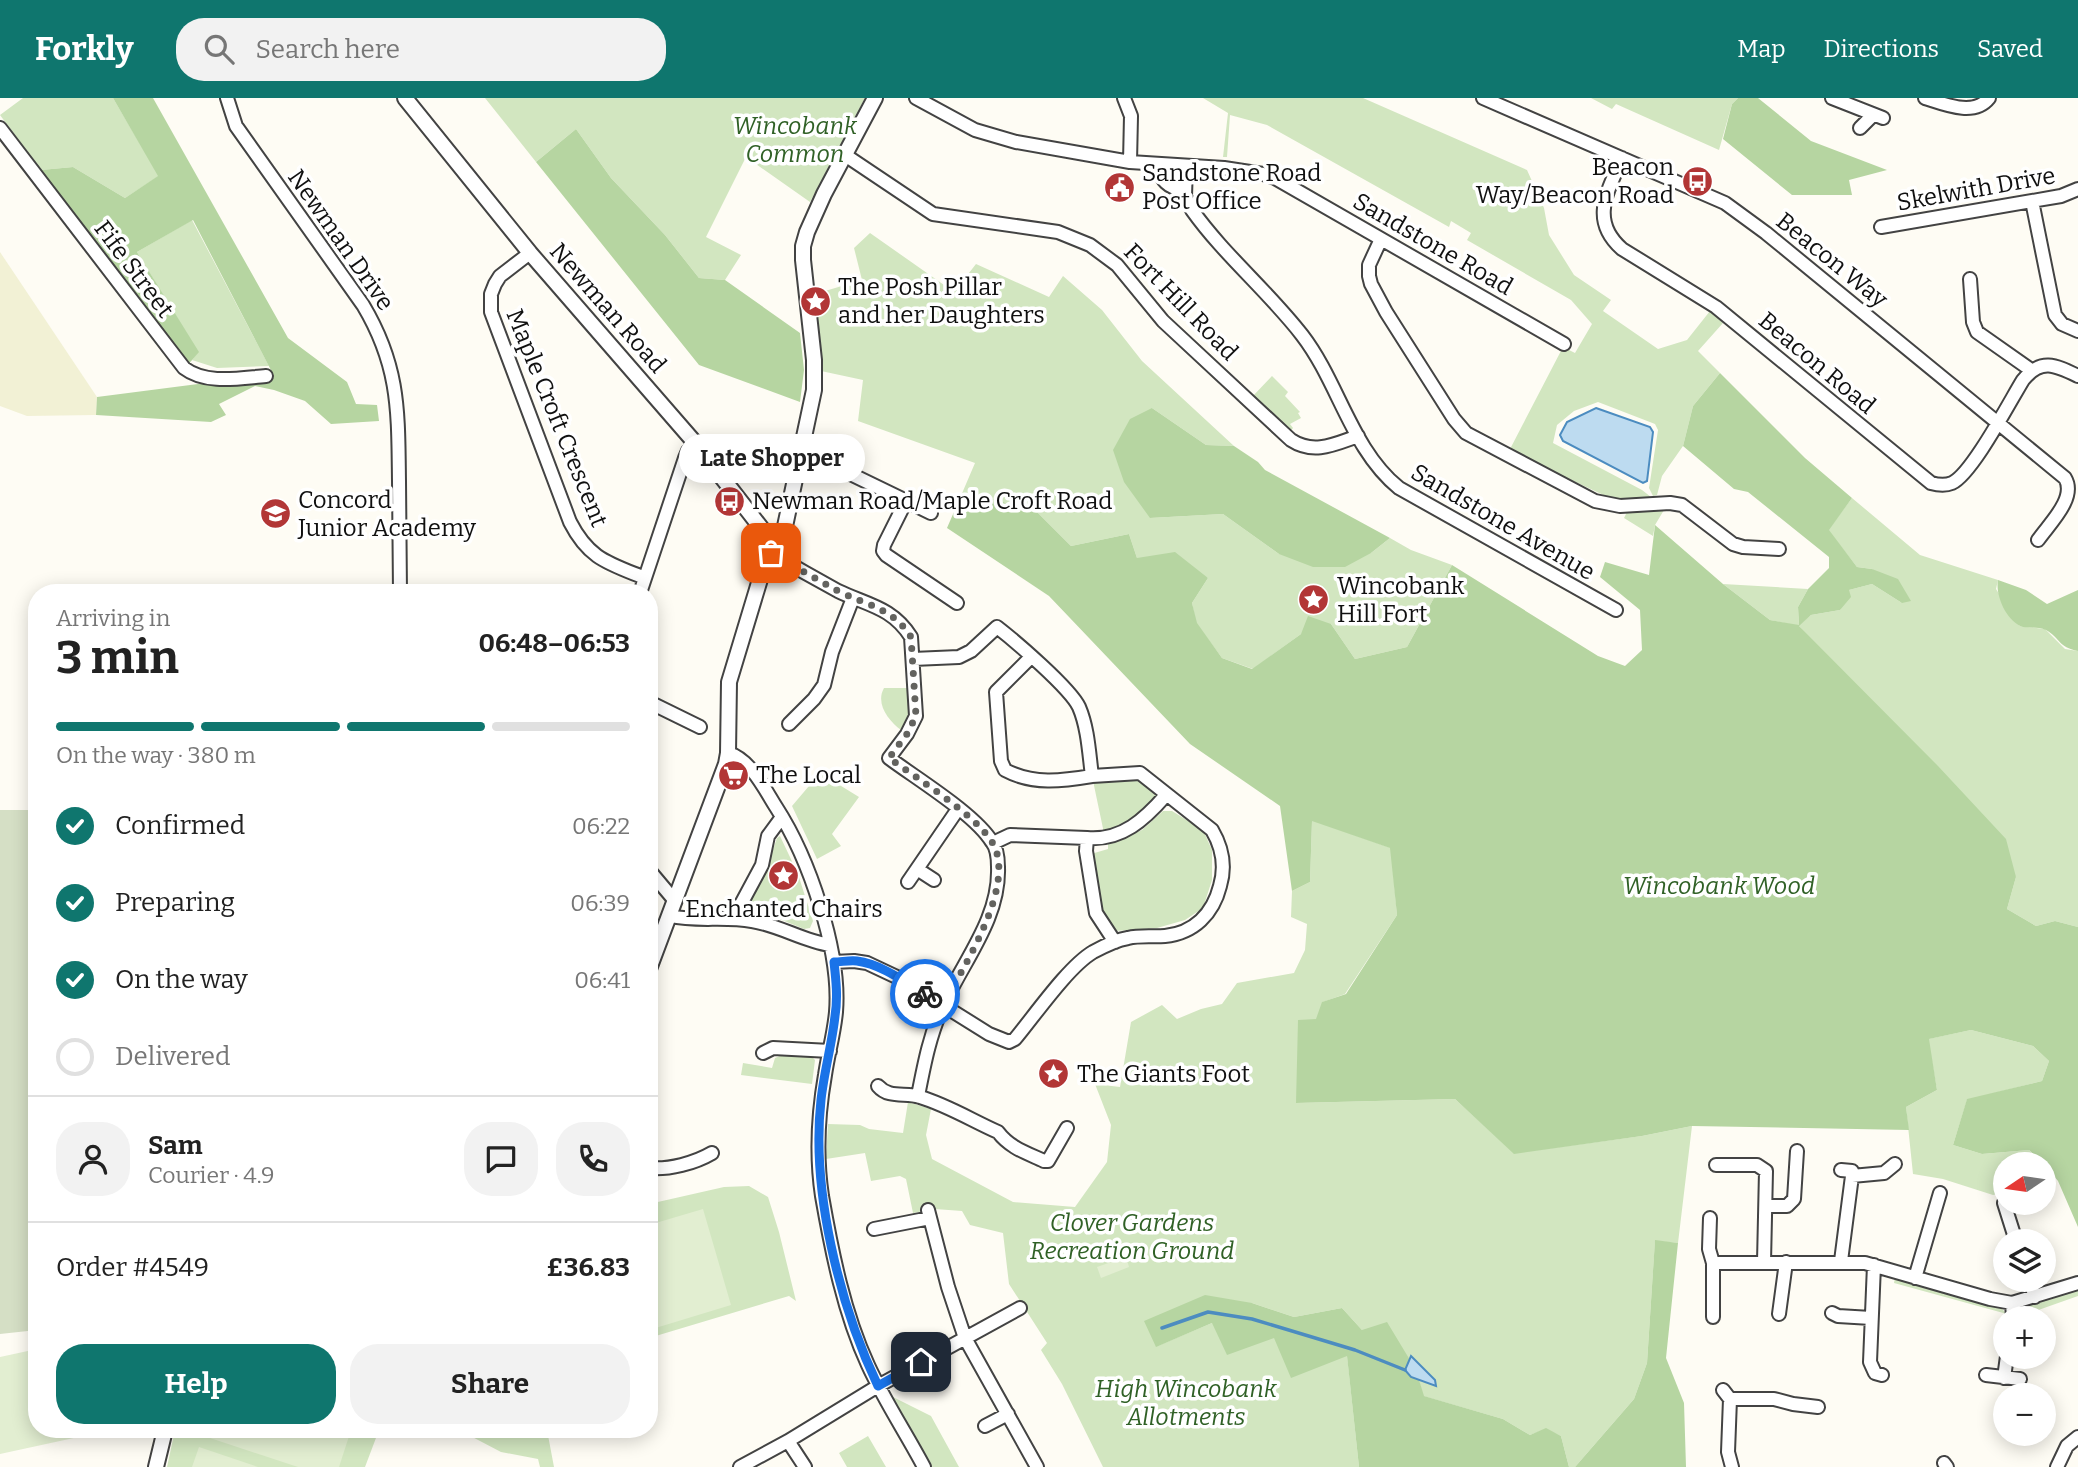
<!DOCTYPE html>
<meta charset="utf-8">
<style>
:root{--surface:#fff;--page:#f2f2f2;--text:#222;--muted:#767676;--line:#e0e0e0;--accent:#0f766e}
body{margin:0;font-family:Bitter,serif;background:var(--page);color:var(--text);height:100vh;display:flex;flex-direction:column;font-size:26px;white-space:nowrap}
*{box-sizing:border-box;margin:0}
p{font-size:23px;color:var(--muted)}
.icon{flex:none;width:38px;height:38px;fill:none;stroke:currentColor;stroke-width:2;stroke-linecap:round;stroke-linejoin:round}
.map{position:relative;flex:1;overflow:hidden}
.details{position:absolute;left:28px;top:486px;width:630px;height:854px;display:flex;flex-direction:column;background:var(--surface);border-radius:28px;box-shadow:0 4px 18px #0003}
.details>*{flex:none}
.needle{width:46px;rotate:257deg}
.controls{position:absolute;left:1993px;top:1054px;display:grid;gap:14px}
.controls a{display:grid;place-items:center;width:63px;height:63px;border-radius:50%;background:var(--surface);box-shadow:0 4px 18px #0003;font-size:35px}
.pin{position:absolute;display:grid;place-items:center;width:60px;height:60px;color:#fff;margin:-30px;border-radius:14px;box-shadow:0 4px 10px #0006}
.courier{position:absolute;display:grid;place-items:center;width:70px;height:70px;margin:-35px;border:5px solid #1a73e8;border-radius:50%;background:#fff;color:#222;box-shadow:0 2px 9px #0007}
.bubble{position:absolute;height:49px;border-radius:24px;background:var(--surface);box-shadow:0 4px 18px #0003;font-size:23px;font-weight:700;line-height:49px;text-align:center}
.overview em{font-style:normal;font-weight:700}
.overview div{display:flex;flex-direction:column-reverse}
.overview{display:flex;align-items:center;justify-content:space-between;height:119px;padding:0 28px}
h1{font-size:46px;font-weight:700;line-height:52px}
.bar{display:grid;grid-template-columns:repeat(4,1fr);gap:10px 7px;align-content:center;height:84px;padding:0 28px}
.bar i{height:9px;border-radius:5px;background:var(--line)}
.bar .active{background:var(--accent)}
.bar p{grid-column:span 4}
.line{display:flex;align-items:center;gap:18px;padding:0 28px;border-top:2px solid var(--line)}
.line div{flex:1}
.round{display:grid;place-items:center;flex:none;width:74px;height:74px;border-radius:28px;background:var(--page)}
ol{padding:0 28px;list-style:none}
li{display:flex;align-items:center;gap:21px;height:77px}
li p{margin-inline-start:auto}
li .icon{padding:7px;border-radius:50%;background:var(--accent);color:#fff;stroke-width:4}
li:last-child{color:var(--muted)}
li i{width:38px;height:38px;border:4px solid var(--line);border-radius:50%}
.primary-button{display:flex;gap:14px;margin-top:auto;padding:14px 28px}
.primary-button a{flex:1;height:80px;border-radius:28px;background:var(--accent);color:#fff;font-size:28px;font-weight:700;line-height:80px;text-align:center}
.primary-button a+a{background:var(--page);color:var(--text)}
header{display:flex;align-items:center;gap:42px;box-sizing:border-box;height:98px;padding:0 35px;background:var(--accent);color:#fff}
header strong{font-size:33px}
nav{display:flex;gap:38px;margin-inline-start:auto;font-size:24px}
.search{width:490px;height:63px;background:var(--page);display:flex;align-items:center;gap:18px;box-sizing:border-box;padding:0 24px;border-radius:28px;color:var(--muted);font-size:26px}
.map>svg:first-child{display:block}
.farmland{fill:#f2f1d5}
.green{fill:#d2e6c0}
.forest{fill:#b6d5a1}
.cemetery{fill:#d5dfc5}
.pitch{fill:#e2eed1}
.water{fill:#bddbf0;stroke:#4c8cc0;stroke-width:2}
.lines{fill:none;stroke-linecap:round;stroke-linejoin:round}
.stream{stroke:#4c8cc0;stroke-width:3.5}
.minor-casing{stroke:#434343;stroke-width:16}
.tertiary-casing{stroke:#434343;stroke-width:18}
.minor{stroke:#fff;stroke-width:12}
.tertiary{stroke:#fff;stroke-width:14}
.done{stroke:#636360;stroke-width:7;stroke-dasharray:0 12.6}
.route{stroke:#1a73e8;stroke-width:9}
.labels{text-anchor:middle;stroke-width:7;stroke-linejoin:round;paint-order:stroke}
.park-label{font-size:24px;font-style:italic;fill:#306126;stroke:#fff}
.poi-label{font-size:24px;fill:#101010;stroke:#fff;text-anchor:start}
.street-label{font-size:24px;fill:#101010;stroke:#fff}
</style>
<header>
<strong>Forkly</strong>
<div class="search"><svg class="icon" aria-label="search" viewBox="0 0 24 24"><circle cx="10" cy="10" r="6"/><path d="M15 15l6 6"/></svg>Search here</div>
<nav><a>Map</a><a>Directions</a><a>Saved</a></nav>
</header>
<div class="map">
<svg width="2078" height="1369" viewBox="0 0 2078 1369">
<rect width="100%" height="100%" fill="#fefcf4"/>
<path class="farmland" d="M0 154 97 299 96 317 27 318 0 308Z"/>
<path class="green" d="M23 0H113L159 78 125 100 73 69 41 72 0 17Z
M485 0H865L810 104 746 59 706 139 741 157 725 182 699 180 665 137 611 80 576 31 536 64Z
M1203 0H1363L1527 72 1544 110 1549 137 1574 177 1611 202 1603 213 1658 251 1687 242 1710 213 1723 225 1698 253 1720 275 1693 308 1683 348 1662 378 1657 397 1653 398 1649 390 1658 332 1655 326 1598 304 1574 313 1557 327 1553 345 1642 392 1651 399 1646 401H1612L1509 353 1563 249 1575 255 1592 226 1571 202 1467 142 1471 135 1451 123 1449 129 1267 27 1230 17 1227 59H1223L1228 15Z
M1591 0H1738L1732 6 1719 52 1616 6 1612 11Z
M192 122 269 268 217 270 192 262 198 254 137 154Z
M870 135 954 194 976 166 1049 199 1063 178 1102 212 1142 263 1234 348 1206 347 1152 310 1150 420 1223 416 1279 456 1371 455 1390 440 1411 452 1452 467 1407 549 1355 561 1331 526 1301 536 1253 571 1222 560 1196 525 1192 505 1208 480 1137 460 1129 436 1071 448 1038 415 994 401 960 400 975 365 858 323 863 282 821 273 810 194 825 193 862 182 854 150Z
M1272 278 1288 294 1285 298 1300 314 1298 315 1301 320 1290 326 1293 330 1290 334 1252 299Z
M1852 400 1920 457 1998 482 1996 491 2020 528 2045 531 2065 551 2078 553V829L2055 823 2036 828 2007 811 2016 779 1799 528 1770 522 1723 486 1808 491 1798 509 1799 527 1811 517 1840 512 1849 492 1872 486 1902 505 1872 471 1857 469 1828 432Z
M1628 412H1664L1655 427 1653 438 1624 420Z
M884 590H910C911 606 912 619 901 632 889 623 875 606 884 590Z
M820 675 859 699 832 736 841 748 817 761 792 708Z
M1140 675 1166 697 1151 714 1105 740 1092 678Z
M1163 713H1172L1203 732 1212 752V782L1203 810 1185 822 1157 830 1115 833 1097 808 1091 756 1108 751V746L1142 732Z
M1312 722 1391 750 1397 817 1345 896 1323 904 1296 1005 1455 1001 1514 1055 1642 1038 1692 1028 1678 1145 1655 1143 1647 1265 1634 1301 1575 1369H1569L1561 1338 1546 1331 1530 1337 1503 1321 1423 1298 1416 1271 1362 1232 1342 1210 1294 1219 1252 1205 1155 1249 1212 1225 1347 1257 1359 1369H1103L1062 1286 1041 1252 1047 1245 1009 1186 1003 1135 970 1127 962 1113 935 1111 913 1115 906 1081 900 1078 871 1083 865 1055 826 1061 828 1026 860 1027 869 1031 903 1035 908 1004 931 1011 926 1037 932 1061 1013 1104 1075 1109 1107 1064 1111 1027 1095 986 1120 989 1131 924 1162 907 1177 921 1201 911 1222 906 1237 885 1294 875 1305 852 1307 826 1291 819 1292 793 1310 784Z
M780 738 798 776 813 823 810 830 804 831 777 820 747 814 745 812 770 760 777 740Z
M1971 932 2033 948 2049 963 2042 983 1967 1002 1953 1047 1982 1056 2029 1052 2042 1066H2006L2005 1094 1993 1097 1943 1081 1913 1076 1906 1009 1937 992 1928 941Z
M782 957 811 958 815 962 812 986 741 977 743 965 772 970 775 960Z
M749 1088 768 1099 779 1134 796 1203 789 1198 649 1240V1106L724 1089Z
M1895 1179 2001 1210 2007 1216 1894 1185Z
M2078 1190V1198L2019 1219 2018 1210Z
M893 1299 931 1318 959 1369H931Z
M175 1332H379L365 1369H167Z
M459 1332H547L554 1369H540L538 1361 501 1354Z
M868 1338 886 1369H847L839 1355Z"/>
<path class="forest" d="M113 0H153L288 240 347 284 356 306 377 307 379 323 331 326 305 303 274 292 255 288 219 306 226 317 211 324 96 317 97 299 198 286 274 278 193 122 137 154 199 254 186 269 41 72 73 69 125 100 158 78Z
M1738 0H1758L1811 43 1887 72 1849 82 1852 97H1792L1723 41 1732 6Z
M576 31 611 80 665 137 699 180 725 182 800 235 804 272 800 304 699 267 536 64Z
M1720 275 1805 360 1852 400 1829 432 1857 469 1872 471 1898 481 1911 503 1902 505 1872 486 1849 492 1851 499 1840 512 1811 517 1799 528 1938 668 2006 741 2016 779 2007 811 2036 828 2055 823 2078 829V1129L2058 1083 2044 1066 2029 1052 1982 1056 1953 1047 1967 1001 2042 983 2049 963 2033 948 1971 932 1929 941 1937 992 1906 1009 1909 1032 1692 1028 1642 1038 1514 1056 1455 1001 1296 1005 1298 922 1316 921 1322 904 1346 896 1397 817 1390 750 1312 723 1310 784 1292 793 1280 708 1190 646 1049 498 947 430 960 400 994 401 1038 415 1071 448 1129 436 1137 460 1175 454 1208 480 1192 505 1197 525 1222 560 1252 571 1301 536 1308 518 1331 526 1355 561 1407 549 1452 467 1598 558 1625 568 1642 552 1640 512 1600 479 1605 464 1649 477 1655 427 1723 486 1770 522 1799 527 1798 509 1808 491 1829 470V459L1748 394 1734 391 1683 348 1693 308Z
M1152 310 1206 347 1234 348 1258 364 1265 372 1390 440 1371 455 1345 469H1313L1279 456 1223 416 1150 420 1124 384 1113 352 1130 321Z
M1998 482 2026 492 2047 506 2078 492V553C2058 549 2060 540 2046 532 2039 529 2030 530 2023 529 2007 524 1995 498 1998 482Z
M1655 1142 1678 1145 1666 1260 1684 1305 1686 1369H1575L1634 1301 1647 1265Z
M1205 1197 1252 1205 1294 1219 1342 1210 1362 1232 1387 1224 1416 1272 1424 1298 1503 1321 1530 1337 1546 1330 1561 1338 1569 1369H1359L1347 1258 1291 1280 1274 1240 1227 1257 1212 1225 1156 1249 1144 1223Z"/>
<path class="cemetery" d="M0 712H37V1232L0 1236Z"/>
<path class="pitch" d="M703 1111 731 1207 649 1232V1127Z
M1126 1159 1129 1169 1101 1180 1097 1169Z
M37 1251V1332L106 1333 0 1356V1259Z
M203 1332H351L339 1369H298L201 1337Z
M199 1349 258 1369H192Z"/>
<path class="water" d="M1596 310 1650 329 1653 334 1647 383 1643 385 1563 343 1560 337 1567 324Z
M1411 1258 1435 1282 1436 1288 1411 1279 1405 1272Z"/>
<g class="lines">
<path class="stream" d="M1162 1230 1208 1214 1252 1221 1355 1252 1405 1272"/>
<defs>
<path id="minor" d="M227 0 236 28 363 207C400 269 398 314 399 383 399 420 400 458 400 495
M916 0 975 32 1016 44 1130 64 1224 70 1263 76 1275 80 1564 246
M1124 0 1131 18 1130 64
M1483 0 1725 105 1766 135 2065 380C2077 400 2049 426 2038 442
M1832 0 1883 20
M1925 0C1944 6 1974 19 1989 0
M0 30 184 270C206 287 240 280 266 278
M1860 30 1873 17
M845 57 933 116 1058 134 1090 147 1117 167 1163 223 1291 342C1314 357 1335 346 1358 338
M1622 60C1608 93 1589 122 1622 151L1716 209 1931 385C1938 387 1945 388 1952 385 1972 376 2010 303 2023 282 2041 260 2055 267 2078 278
M1155 66C1162 82 1167 91 1185 92
M1186 68 1185 98 1192 112C1224 157 1268 193 1302 237 1339 285 1351 351 1399 390L1616 512
M2032 103 2055 217 2062 226 2078 233
M1881 129 2061 98 2078 91
M1381 141 1369 167V178L1371 186 1386 214 1454 321 1466 335 1595 403 1620 408 1670 405 1682 407 1733 446 1743 449 1779 451
M530 155 500 178 495 186 491 196V214L570 424C589 461 608 465 645 480
M1970 181 1973 224 1977 234 2031 272
M801 352 931 415
M906 403 884 447 883 453 886 457 957 505
M771 455C793 468 816 481 838 493 867 507 892 509 911 539L916 618 907 636 889 660C917 681 975 716 992 744 997 750 998 761 998 769 1000 820 964 862 944 906 930 935 924 967 918 998
M640 495 685 360 688 353 696 346
M1031 559 996 594 1001 663 1005 672C1033 687 1062 683 1092 678
M649 604 700 629
M789 626 814 601 824 587 832 554 853 500
M728 655C750 661 764 690 776 709 809 760 841 853 836 914 834 936 828 956 825 977 818 1017 816 1058 822 1098 832 1155 844 1215 868 1267 884 1302 906 1335 924 1369
M1087 740C1122 743 1145 721 1166 697
M993 745 1010 737 1087 740 1086 753 1096 815 1115 844
M917 771 934 782
M649 772 675 803
M908 784 958 711
M670 818C697 824 724 818 752 823 779 827 803 843 830 847
M733 821 762 767 768 738 782 719
M834 864 854 863 867 865 901 881 989 936 1009 944 1015 941C1035 917 1068 869 1093 854 1104 848 1116 842 1128 840 1140 837 1153 839 1165 838 1194 835 1213 816 1220 788 1226 768 1222 749 1212 732L1140 675 1092 678C1089 655 1088 630 1079 609 1070 590 1015 543 997 529L971 553 959 559 913 561
M763 955 773 950 830 953
M878 988C889 1001 906 994 920 999 947 1007 973 1023 998 1034 1010 1050 1027 1055 1044 1063H1048L1067 1030
M1716 1067H1757L1766 1073 1764 1164
M649 1070C669 1072 695 1065 712 1055
M1841 1072 1852 1073V1078L1841 1163
M1852 1078 1884 1075 1895 1066
M2004 1105 2016 1143
M1766 1108H1787L1794 1101 1797 1053
M928 1112 948 1189 965 1240 1037 1369
M1710 1120 1709 1151 1713 1165V1219
M874 1131 930 1120
M1713 1165H1865L1990 1201 2012 1205 2078 1185
M1874 1167 1870 1264 1875 1275 1882 1277
M1915 1180 1940 1095
M2029 1181 2035 1199
M2012 1205 2013 1220
M1832 1215 1838 1218 1871 1220
M1779 1216 1786 1164
M1986 1277 2020 1281
M2004 1280 2007 1258
M1723 1292 1730 1301 1728 1354 1732 1369
M1730 1301H1774L1793 1306 1818 1309
M985 1328 1008 1316
M788 1343 805 1369
M1944 1365 1947 1369
M740 1369 788 1343 878 1288 1020 1210
M2057 1369 2067 1348 2078 1339"/>
<path id="tertiary" d="M405 0 530 155 696 346 776 449
M649 871 726 666 728 655 729 584 761 478 784 433 814 292V262L803 162V148L807 134 824 96 875 0
M156 1369 165 1332"/>
</defs>
<use href="#minor" class="minor-casing"/>
<use href="#tertiary" class="tertiary-casing"/>
<use href="#minor" class="minor"/>
<use href="#tertiary" class="tertiary"/>
</g>
<g class="lines">
<path class="done" d="M771 455C794 468 816 481 838 493 866 507 893 510 911 539L916 618 907 636 889 660C916 680 976 717 992 744 1018 786 963 869 943 907L925 896"/>
<path class="route" d="M921 1264 878 1288C839 1206 811 1092 821 1002 824 974 832 946 835 918 838 900 836 882 834 864 841 864 850 862 857 863 881 866 905 884 925 896"/>
</g>
<defs>
<symbol id="bus-disc" viewBox="-11 -11 22 22"><circle r="9.5" fill="#b23636" stroke="#fff"/><path d="M-5-6H5V4H4V6H2V4H-2V6H-4V4H-5ZM-3.5-4V0h7V-4ZM-3.5 1.2v1.5H-2V1.2ZM2 1.2v1.5H3.5V1.2Z" fill="#fff"/></symbol>
<symbol id="civic-disc" viewBox="-11 -11 22 22"><circle r="9.5" fill="#b23636" stroke="#fff"/><path d="M-.6-6.5H3V-4.5H.6V-3L4-1V1h2V6H-6V1h2V-1L-.6-3ZM-1.2 2.5V6h2.4V2.5Z" fill="#fff"/></symbol>
<symbol id="sight-disc" viewBox="-11 -11 22 22"><circle r="9.5" fill="#b23636" stroke="#fff"/><path d="M0-6L1.8-2.2L6-1.7L2.9 1.2L3.7 5.4L0 3.3L-3.7 5.4L-2.9 1.2L-6-1.7L-1.8-2.2Z" fill="#fff"/></symbol>
<symbol id="school-disc" viewBox="-11 -11 22 22"><circle r="9.5" fill="#b23636" stroke="#fff"/><path d="M0-5L7-2L0 1L-7-2ZM-4 1L0 2.5L4 1V4Q0 6-4 4Z" fill="#fff"/></symbol>
<symbol id="supermarket-disc" viewBox="-11 -11 22 22"><circle r="9.5" fill="#b23636" stroke="#fff"/><path d="M-6-5.5h2.5l.6 2H6L4.5 2H-2.5L-4.4-4H-6ZM-1.5 3.2a1.3 1.3 0 1 0 .1 0ZM3 3.2a1.3 1.3 0 1 0 .1 0Z" fill="#fff"/></symbol>
</defs>
<g fill-rule="evenodd">
<use href="#bus-disc" x="1680" y="66" width="35" height="35"/>
<use href="#civic-disc" x="1102" y="72" width="35" height="35"/>
<use href="#sight-disc" x="798" y="186" width="35" height="35"/>
<use href="#bus-disc" x="712" y="386" width="35" height="35"/>
<use href="#school-disc" x="258" y="398" width="35" height="35"/>
<use href="#sight-disc" x="1296" y="484" width="35" height="35"/>
<use href="#supermarket-disc" x="716" y="660" width="35" height="35"/>
<use href="#sight-disc" x="766" y="760" width="35" height="35"/>
<use href="#sight-disc" x="1036" y="958" width="35" height="35"/>
</g>
<g class="labels">
<g class="park-label">
<text x="795" y="36">Wincobank<tspan x="795" dy="28">Common</tspan></text>
<text x="1719" y="796">Wincobank Wood</text>
<text x="1132" y="1133">Clover Gardens<tspan x="1132" dy="28">Recreation Ground</tspan></text>
<text x="1186" y="1299">High Wincobank<tspan x="1186" dy="28">Allotments</tspan></text>
</g>
<g class="poi-label">
<text x="1674" y="77" text-anchor="end">Beacon<tspan x="1674" dy="28">Way/Beacon Road</tspan></text>
<text x="1142" y="83">Sandstone Road<tspan x="1142" dy="28">Post Office</tspan></text>
<text x="838" y="197">The Posh Pillar<tspan x="838" dy="28">and her Daughters</tspan></text>
<text x="298" y="410">Concord<tspan x="298" dy="28">Junior Academy</tspan></text>
<text x="752" y="411">Newman Road/Maple Croft Road</text>
<text x="1337" y="496">Wincobank<tspan x="1337" dy="28">Hill Fort</tspan></text>
<text x="756" y="685">The Local</text>
<text x="784" y="819" text-anchor="middle">Enchanted Chairs</text>
<text x="1077" y="984">The Giants Foot</text>
</g>
<g class="street-label">
<text transform="translate(1976 91) rotate(-10)" y="8">Skelwith Drive</text>
<text transform="translate(341 142) rotate(55)" y="8">Newman Drive</text>
<text transform="translate(1433 146) rotate(30)" y="8">Sandstone Road</text>
<text transform="translate(1832 162) rotate(39)" y="8">Beacon Way</text>
<text transform="translate(134 171) rotate(53)" y="8">Fife Street</text>
<text transform="translate(1181 204) rotate(46)" y="8">Fort Hill Road</text>
<text transform="translate(608 210) rotate(49)" y="8">Newman Road</text>
<text transform="translate(1817 265) rotate(40)" y="8">Beacon Road</text>
<text transform="translate(557 320) rotate(68)" y="8">Maple Croft Crescent</text>
<text transform="translate(1503 424) rotate(30)" y="8">Sandstone Avenue</text>
</g>
</g>
</svg>
<div class="controls">
<a><svg class="needle" viewBox="-14 -14 28 28"><path d="M0-13l5 13h-10z" fill="#e53935"/><path d="M0 13l5-13h-10z" fill="#767676"/></svg></a>
<a><svg class="icon" aria-label="layers" viewBox="0 0 24 24"><path d="M12 4l9 5-9 5-9-5zM3 14l9 5 9-5"/></svg></a>
<a>+</a>
<a>−</a>
</div>
<div class="pin" style="left:771px;top:455px;background:#ea580c"><svg class="icon" aria-label="bag" viewBox="0 0 24 24"><path d="M5 8h14l-1 12H6zM9 8a3 3 0 0 1 6 0"/></svg></div>
<div class="pin" style="left:921px;top:1264px;background:#1f2937"><svg class="icon" aria-label="home" viewBox="0 0 24 24"><path d="M3 11l9-7 9 7M6 9v11h12V9"/></svg></div>
<div class="courier" style="left:925px;top:896px"><svg class="icon" aria-label="bike" viewBox="0 0 24 24"><circle cx="6" cy="16" r="4"/><circle cx="18" cy="16" r="4"/><path d="M6 16l4-8h5l3 8M10 8l3 8H6M13 5h3"/></svg></div>
<div class="bubble" style="left:679px;top:336px;width:186px">Late Shopper</div>
<section class="details">
<div class="overview"><div><h1>3 min</h1><p>Arriving in</p></div><em>06:48–06:53</em></div>
<div class="bar"><i class="active"></i><i class="active"></i><i class="active"></i><i></i><p>On the way · 380 m</p></div>
<ol>
<li><svg class="icon" aria-label="check" viewBox="0 0 24 24"><path d="M5 12l5 5 9-10"/></svg>Confirmed<p>06:22</p></li>
<li><svg class="icon" aria-label="check" viewBox="0 0 24 24"><path d="M5 12l5 5 9-10"/></svg>Preparing<p>06:39</p></li>
<li><svg class="icon" aria-label="check" viewBox="0 0 24 24"><path d="M5 12l5 5 9-10"/></svg>On the way<p>06:41</p></li>
<li><i></i>Delivered</li>
</ol>
<div class="line" style="height:126px"><a class="round"><svg class="icon" aria-label="person" viewBox="0 0 24 24"><circle cx="12" cy="8" r="4"/><path d="M4 21q1-7 8-7t8 7"/></svg></a><div><b>Sam</b><p>Courier · 4.9</p></div><a class="round"><svg class="icon" aria-label="chat" viewBox="0 0 24 24"><path d="M4 5h16v11H9l-5 4z"/></svg></a><a class="round"><svg class="icon" aria-label="phone" viewBox="0 0 24 24"><path d="M5 4h4l2 5-3 2q2 4 5 5l2-3 5 2v4C11 20 4 13 5 4z"/></svg></a></div>
<div class="line" style="height:91px"><div>Order #4549</div><b>£36.83</b></div>
<div class="primary-button"><a>Help</a><a>Share</a></div>
</section>
</div>
